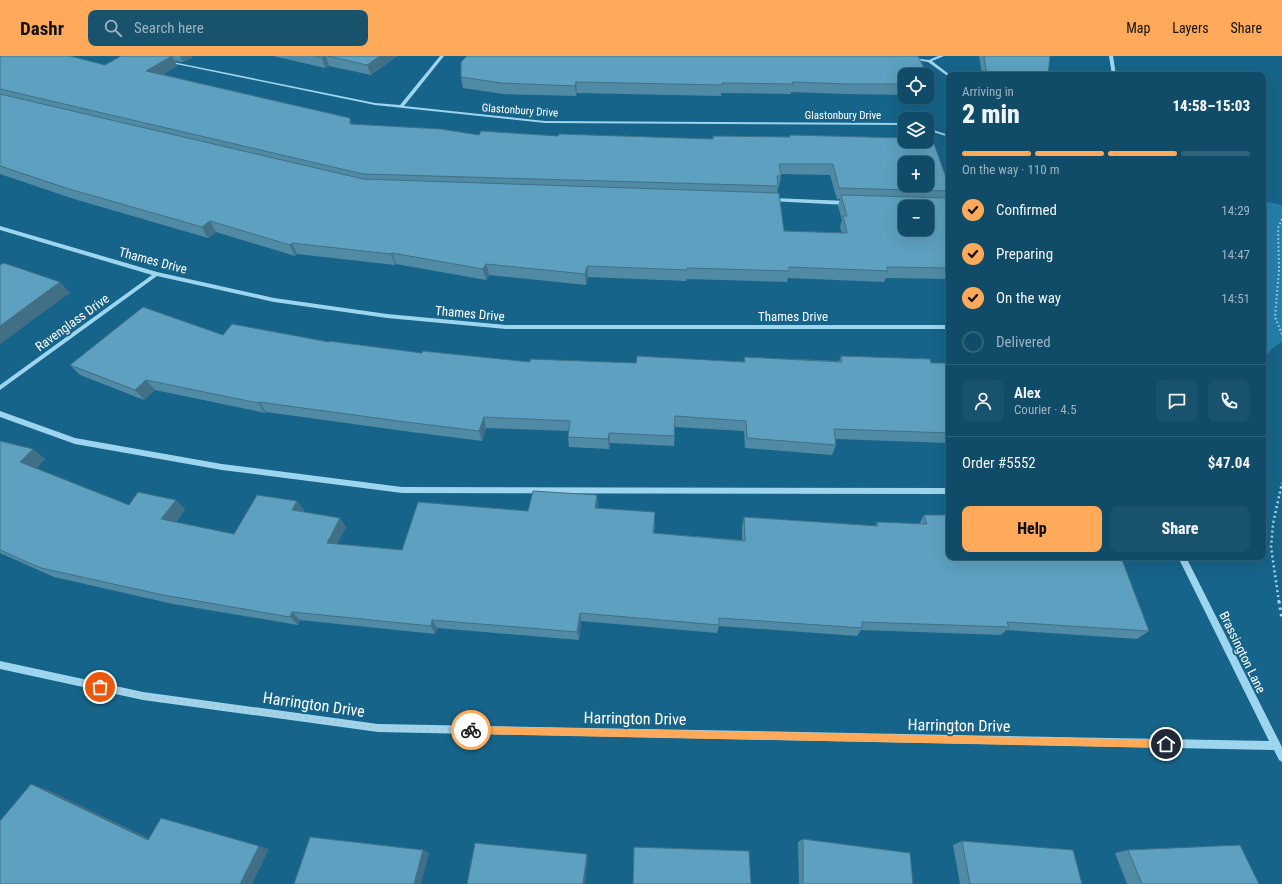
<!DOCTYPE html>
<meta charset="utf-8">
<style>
:root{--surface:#104b67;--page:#19526d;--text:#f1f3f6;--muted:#9cb3c0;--line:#30637b;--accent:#ffa95b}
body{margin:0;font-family:"Roboto Condensed",sans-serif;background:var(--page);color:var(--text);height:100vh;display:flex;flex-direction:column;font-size:15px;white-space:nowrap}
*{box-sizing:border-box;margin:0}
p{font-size:13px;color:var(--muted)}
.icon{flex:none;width:22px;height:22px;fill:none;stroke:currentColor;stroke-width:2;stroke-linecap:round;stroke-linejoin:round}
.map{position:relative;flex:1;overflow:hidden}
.drawer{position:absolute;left:946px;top:16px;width:320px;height:488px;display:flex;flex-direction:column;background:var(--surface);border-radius:8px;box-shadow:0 4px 16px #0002,0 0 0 1px var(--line)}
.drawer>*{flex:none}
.buttons{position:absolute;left:898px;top:12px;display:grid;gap:8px}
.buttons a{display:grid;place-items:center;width:36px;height:36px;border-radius:8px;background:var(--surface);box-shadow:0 4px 16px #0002,0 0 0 1px var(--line);font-size:20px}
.pin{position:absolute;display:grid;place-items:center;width:34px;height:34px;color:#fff;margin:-17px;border:2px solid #fff;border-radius:50%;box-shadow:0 1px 4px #0007}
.courier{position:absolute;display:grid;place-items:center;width:40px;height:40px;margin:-20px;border:3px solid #ffa95b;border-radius:50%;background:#fff;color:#222;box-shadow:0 1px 5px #0007}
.summary em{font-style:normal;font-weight:800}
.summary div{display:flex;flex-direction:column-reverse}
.summary{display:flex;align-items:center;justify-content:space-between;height:68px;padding:0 16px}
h1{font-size:26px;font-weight:800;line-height:30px}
.bar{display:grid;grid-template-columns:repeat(4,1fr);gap:6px 4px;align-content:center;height:48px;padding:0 16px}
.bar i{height:5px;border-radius:3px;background:var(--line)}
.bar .on{background:var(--accent)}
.bar p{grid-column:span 4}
.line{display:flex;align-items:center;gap:10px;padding:0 16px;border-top:1px solid var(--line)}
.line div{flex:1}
.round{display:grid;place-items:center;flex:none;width:42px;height:42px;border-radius:8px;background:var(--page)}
ol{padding:0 16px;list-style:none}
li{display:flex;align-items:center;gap:12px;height:44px}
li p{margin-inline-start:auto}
li .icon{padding:4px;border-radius:50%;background:var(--accent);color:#111;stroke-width:4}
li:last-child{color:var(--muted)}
li i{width:22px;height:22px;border:2px solid var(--line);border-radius:50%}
.primary-button{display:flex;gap:8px;margin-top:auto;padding:8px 16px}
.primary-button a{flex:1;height:46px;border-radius:8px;background:var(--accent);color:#111;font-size:16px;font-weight:800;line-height:46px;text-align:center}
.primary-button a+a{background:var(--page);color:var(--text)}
header{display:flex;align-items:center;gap:24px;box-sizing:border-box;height:56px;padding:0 20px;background:var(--accent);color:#111}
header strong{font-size:19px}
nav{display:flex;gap:22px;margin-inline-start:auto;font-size:14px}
.search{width:280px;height:36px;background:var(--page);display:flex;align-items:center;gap:10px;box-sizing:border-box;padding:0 14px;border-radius:8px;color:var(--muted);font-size:15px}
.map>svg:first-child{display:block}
.green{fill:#257ea7}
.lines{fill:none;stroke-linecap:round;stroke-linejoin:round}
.path-far2{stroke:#9ed5ee;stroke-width:2;stroke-dasharray:1.5 2.5;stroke-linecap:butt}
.path-far1{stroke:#9ed5ee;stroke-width:2.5;stroke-dasharray:2 3;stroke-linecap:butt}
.path{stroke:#9ed5ee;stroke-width:3;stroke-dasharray:2.5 4;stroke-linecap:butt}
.minor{fill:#9ed5ee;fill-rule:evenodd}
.wall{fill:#508aa4;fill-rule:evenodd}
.shaded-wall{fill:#417086}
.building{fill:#5da0bf;stroke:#417086;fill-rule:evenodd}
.route{fill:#ffa95b}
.done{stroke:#adc9d6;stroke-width:4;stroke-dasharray:0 7.2}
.labels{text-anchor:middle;stroke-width:4;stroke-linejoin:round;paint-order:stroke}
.far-street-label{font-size:11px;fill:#fff;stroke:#166489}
.street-label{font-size:13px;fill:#fff;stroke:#166489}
.near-street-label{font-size:16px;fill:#fff;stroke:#166489}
</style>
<header>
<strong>Dashr</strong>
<div class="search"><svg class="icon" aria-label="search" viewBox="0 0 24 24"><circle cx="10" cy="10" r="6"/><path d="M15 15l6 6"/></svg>Search here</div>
<nav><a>Map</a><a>Layers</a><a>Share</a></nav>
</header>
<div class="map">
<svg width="1282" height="828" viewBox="0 0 1282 828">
<rect width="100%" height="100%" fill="#166489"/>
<path class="green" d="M1263 145 1282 149V286L1273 292 1263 302Z"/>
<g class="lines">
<path class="path-far2" d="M1282 163 1278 172 1279 214 1275 261 1282 278"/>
<path class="path-far1" d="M1279 546 1271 491 1273 468 1282 427"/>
<path class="path" d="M1279 545 1282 564"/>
<path class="minor" d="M440 0H444L404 50 545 65 905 67V69L545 67 375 49 166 6 168 5 375 47 400 49Z
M938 0H944L932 5 950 19H949V21L928 6 910 3 912 2 929 4Z
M1109 0H1113L1116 19H1112Z
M927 72 949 79V81L927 74Z
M772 142 847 145 850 147 847 149 770 145V143Z
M0 170 157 216 274 242 387 258 506 269H949V273H506L387 262 274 246 157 220 0 334V329L152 219 0 174Z
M0 355 75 382 222 408 402 431 949 432V438L402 437 222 414 75 388 0 361Z
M1178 501H1186L1282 691V706L1279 704 1274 694 378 676 143 644 0 613V605L143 636 378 668 1269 685Z"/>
</g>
<path class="wall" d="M0 0 105 9 121 0H191L192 2 183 6 175 5 177 10 163 18 352 68 479 79 713 83V80L789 81 790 79 949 130V140L948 142H949V223L886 222 884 226 788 222 787 226 687 223 686 225 588 221 586 229 489 219 486 224 396 208 395 209 297 198 295 200 216 176 208 182 74 143 0 118ZM781 118 830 119 837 143H840L838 150 842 164 840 171 842 177 784 175 777 137 778 131H779L781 120Z
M273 0H397L371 19 329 10 325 12Z
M467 0H918L932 28 928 39H927V19H905V39L846 38 791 36V38L721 37V40L577 37 576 40 503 38 463 32 461 21V6Z
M979 0H1050L1048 19H982Z
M223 279 329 286 422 297 530 306 636 307 744 306V301L839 305 841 300 931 307H949V387L835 383 836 389 832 399 745 392 744 375 675 371 674 390 610 387 609 393 569 391 568 381 569 375 486 372 482 385 411 376 266 356 265 357 155 334 144 344 80 319 70 309Z
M0 385 45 403 36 412 129 449 185 453 176 466 234 478 297 445 304 455 303 456 346 471 337 488 402 494 528 455 597 439 598 449V452L655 466 654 477 742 484V471L744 461 875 470 877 466 919 468 924 459 1149 575 1137 583 1006 574 1001 579 861 574 857 580 719 570 717 577 581 565 579 584 437 572 435 578 300 564 298 569 173 548 54 521 0 497Z
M803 783 913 828H799L798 786Z
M962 785 1082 828H960L953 789Z
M1128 794 1259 828H1127L1115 797Z"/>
<path class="shaded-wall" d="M172 0 177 10 151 25 146 15Z
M180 0H191L192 2 183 6Z
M324 0H326L329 10 325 12 322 2Z
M380 0H397L371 19 367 9Z
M576 26 577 37 576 40 575 30Z
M350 62 354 73 350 68Z
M210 165 216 176 208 182 202 171Z
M292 187 297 198 295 200 290 189Z
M392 197 396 208 395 209 391 198Z
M486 208 489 219 486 224 483 213Z
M587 210 588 221 586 229 585 218Z
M60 226 70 237 0 288V270Z
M146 324 155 334 144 344 135 334Z
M259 346 266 356 265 357 258 347Z
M484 361 486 372 482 385 479 375Z
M609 377 610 387 609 393 608 383Z
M33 393 45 403 32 416 20 406Z
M597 439 598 449 596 461 595 452Z
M176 444 185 453 171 472 161 463Z
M297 445 304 455 299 464 292 454Z
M340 462 346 471 333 496 327 487Z
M292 556 300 564 298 569 290 561Z
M580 557 581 565 579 584 577 576Z
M432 564 437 572 435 578 431 570Z
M31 728 46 733 161 788 148 784Z
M259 790 269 793 252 828H240Z
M423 794 429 797 421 828H414Z
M587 798 588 802 585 828H583Z"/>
<path class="building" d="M0 0H70L105 9 121 0H172L146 15 350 62V68L441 73 479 79 481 75 558 80 559 78 713 83V80L790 81V79L905 82V85H927V82H932L949 130V135L839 132 833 108H779L781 120H777L778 130 363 118 0 33ZM905 107H927V129H905Z
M315 0H324L322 2Z
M328 0H380L367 9Z
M467 0H918L932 28H927V19H905V28H848L792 26 793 28 722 27V29L576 26 575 30 501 27 461 21V6Z
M984 0H1050L1048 19H987Z
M0 38 363 123 779 137 784 175 847 177 843 160H847L841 139 949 142V212L887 211 888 215 789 211V215L687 212V214L587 210 585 218 486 208 483 213 392 197 391 198 292 187 290 189 210 165 202 171 66 132 0 110ZM905 151H927V173H905Z
M4 207 60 226 0 270V209Z
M143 251 223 279 232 268 329 286V285L422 297 423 295 530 306V303L636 307 637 300 745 306 744 301 842 306 841 300 930 303 931 307H949V377L834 373 836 389 747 382 746 365 675 360 674 380 609 377 608 383 568 381 570 365 484 361 479 375 406 366 259 346 258 347 146 324 135 334 70 309Z
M0 385 33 393 20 406 129 449 138 436 176 444 161 463 234 478 257 439 297 445 292 454 340 462 327 487 402 494 418 446 528 455 533 435 597 439 595 452 655 456 653 477 745 485 744 461 878 470 877 466 927 468 924 459H949V501H1121L1149 575 1007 566 1009 571 862 566V572L719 562V569L580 557 577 576 432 564 431 570 292 556 290 561 163 539 41 512 0 494Z
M31 728 148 784 161 762 259 790 240 828H0V765Z
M310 781 423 794 414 828H294Z
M803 783 910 797 913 828H803Z
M962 785 1073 794 1082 828H970Z
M475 787 587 798 583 828H467Z
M1240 789 1259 828H1142L1128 794Z
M634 791 749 795 751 828H633Z"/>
<path class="route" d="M471 670 1166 684 1168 685 1170 688 1168 691 1166 692 471 678 468 677 467 674 468 671Z"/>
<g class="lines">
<path class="done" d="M100 631 143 640 378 672 471 674"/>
</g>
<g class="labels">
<g class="far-street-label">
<text transform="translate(520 54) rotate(4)" y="4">Glastonbury Drive</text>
<text x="843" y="63">Glastonbury Drive</text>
</g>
<g class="street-label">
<text transform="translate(153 204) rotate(15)" y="5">Thames Drive</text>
<text transform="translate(470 257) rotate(5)" y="5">Thames Drive</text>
<text x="793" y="265">Thames Drive</text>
<text transform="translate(72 266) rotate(-36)" y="5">Ravenglass Drive</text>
<text transform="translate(1243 596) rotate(64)" y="5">Brassington Lane</text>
</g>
<g class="near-street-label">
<text transform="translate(314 648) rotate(8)" y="6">Harrington Drive</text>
<text transform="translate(635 662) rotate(1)" y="6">Harrington Drive</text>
<text transform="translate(959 669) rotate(1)" y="6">Harrington Drive</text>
</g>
</g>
</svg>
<div class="buttons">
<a><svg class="icon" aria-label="locate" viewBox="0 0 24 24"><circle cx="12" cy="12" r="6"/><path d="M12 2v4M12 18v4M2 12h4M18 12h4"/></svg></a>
<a><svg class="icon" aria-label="layers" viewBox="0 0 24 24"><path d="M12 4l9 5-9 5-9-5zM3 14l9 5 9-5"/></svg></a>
<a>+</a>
<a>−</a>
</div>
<div class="pin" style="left:100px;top:631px;background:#ea580c"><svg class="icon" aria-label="bag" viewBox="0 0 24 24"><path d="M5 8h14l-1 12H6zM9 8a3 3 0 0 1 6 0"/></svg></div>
<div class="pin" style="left:1166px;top:688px;background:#1f2937"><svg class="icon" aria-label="home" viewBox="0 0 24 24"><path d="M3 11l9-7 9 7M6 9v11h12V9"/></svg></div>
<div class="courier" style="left:471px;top:674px"><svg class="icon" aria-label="bike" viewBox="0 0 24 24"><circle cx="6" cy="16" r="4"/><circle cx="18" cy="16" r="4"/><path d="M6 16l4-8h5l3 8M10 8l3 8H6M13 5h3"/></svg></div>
<section class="drawer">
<div class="summary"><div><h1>2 min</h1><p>Arriving in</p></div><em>14:58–15:03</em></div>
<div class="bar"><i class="on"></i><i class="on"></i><i class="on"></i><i></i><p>On the way · 110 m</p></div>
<ol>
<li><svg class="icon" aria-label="check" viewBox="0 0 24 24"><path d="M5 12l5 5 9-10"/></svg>Confirmed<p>14:29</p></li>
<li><svg class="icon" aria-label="check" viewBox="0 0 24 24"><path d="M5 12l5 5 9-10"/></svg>Preparing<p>14:47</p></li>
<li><svg class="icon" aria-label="check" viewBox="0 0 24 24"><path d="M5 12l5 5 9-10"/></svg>On the way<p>14:51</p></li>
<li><i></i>Delivered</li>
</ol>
<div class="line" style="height:72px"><a class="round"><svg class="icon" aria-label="person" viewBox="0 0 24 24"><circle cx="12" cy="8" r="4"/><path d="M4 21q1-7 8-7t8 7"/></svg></a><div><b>Alex</b><p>Courier · 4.5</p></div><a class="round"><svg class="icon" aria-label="chat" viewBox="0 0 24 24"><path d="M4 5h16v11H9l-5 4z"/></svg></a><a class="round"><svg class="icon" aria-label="phone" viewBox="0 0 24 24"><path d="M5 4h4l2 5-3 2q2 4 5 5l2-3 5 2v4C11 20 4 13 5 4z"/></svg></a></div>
<div class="line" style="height:52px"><div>Order #5552</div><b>$47.04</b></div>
<div class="primary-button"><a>Help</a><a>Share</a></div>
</section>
</div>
